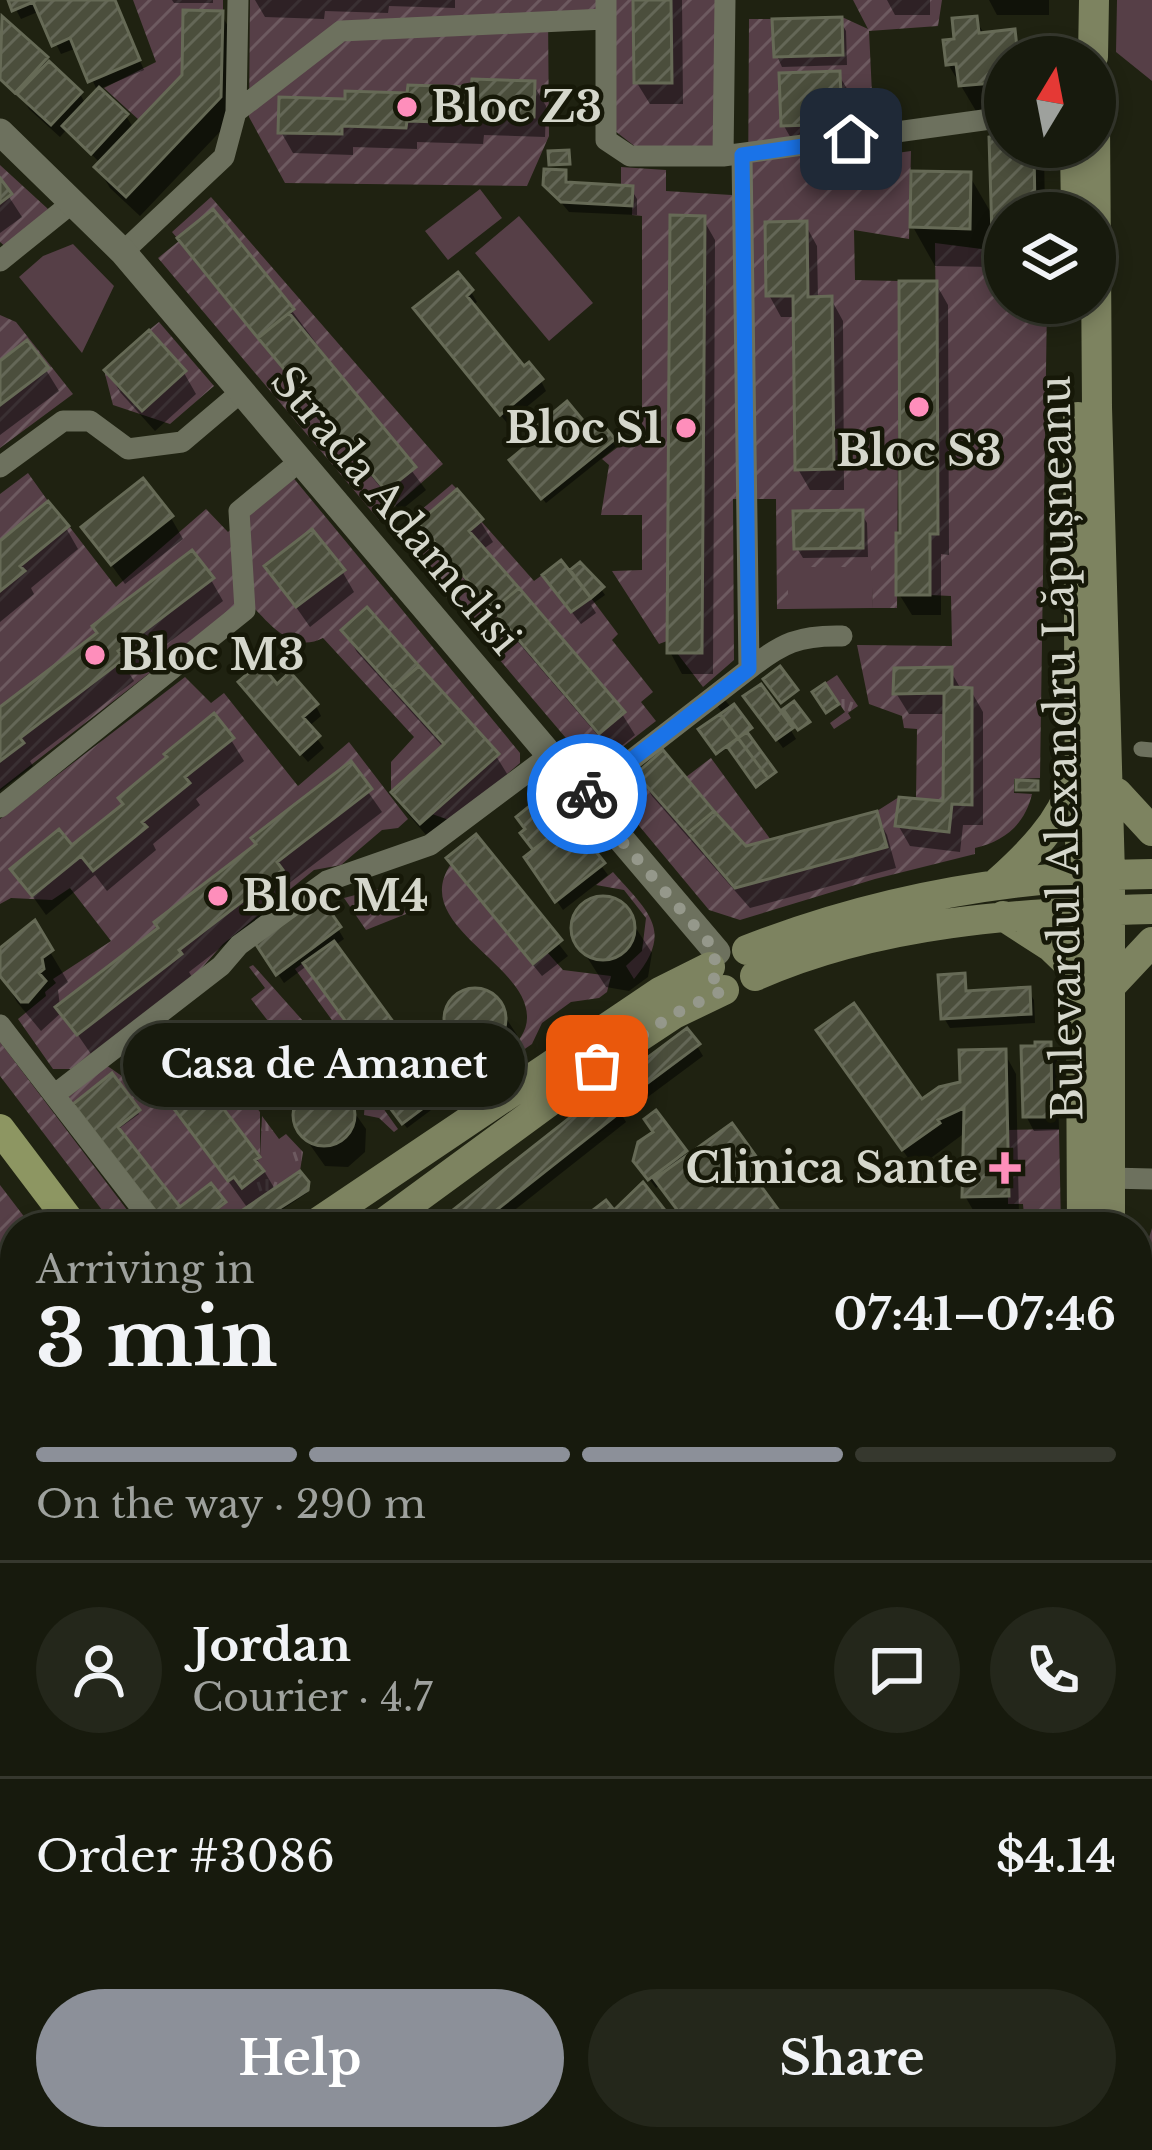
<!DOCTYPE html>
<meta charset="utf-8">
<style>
:root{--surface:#171a0d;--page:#24271b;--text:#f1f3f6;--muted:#9ea19d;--line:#36382e;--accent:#8c9099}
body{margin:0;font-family:"Libre Baskerville",serif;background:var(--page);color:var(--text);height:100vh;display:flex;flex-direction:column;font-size:45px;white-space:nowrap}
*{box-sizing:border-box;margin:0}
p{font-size:39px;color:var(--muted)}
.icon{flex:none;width:66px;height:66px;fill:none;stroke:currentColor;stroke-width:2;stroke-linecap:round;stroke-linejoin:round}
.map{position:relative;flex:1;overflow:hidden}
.side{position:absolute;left:0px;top:1212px;width:1152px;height:939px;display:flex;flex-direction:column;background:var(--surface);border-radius:48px 48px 0 0;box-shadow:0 6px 18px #0003,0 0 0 3px var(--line)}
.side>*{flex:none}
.needle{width:78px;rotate:10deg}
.controls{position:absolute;left:984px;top:36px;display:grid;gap:24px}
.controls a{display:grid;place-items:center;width:132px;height:132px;border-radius:50%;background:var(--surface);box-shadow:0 6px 18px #0003,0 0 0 3px var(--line);font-size:60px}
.pin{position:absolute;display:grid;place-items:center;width:102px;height:102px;color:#fff;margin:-51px;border-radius:24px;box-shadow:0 6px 18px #0006}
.courier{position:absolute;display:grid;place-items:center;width:120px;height:120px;margin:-60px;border:9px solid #1a73e8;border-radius:50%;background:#fff;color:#222;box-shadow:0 3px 15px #0007}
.bubble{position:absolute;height:84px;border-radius:42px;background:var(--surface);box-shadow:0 6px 18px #0003,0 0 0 3px var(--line);font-size:39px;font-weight:700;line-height:84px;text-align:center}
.head em{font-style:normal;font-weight:700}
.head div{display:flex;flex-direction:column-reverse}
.head{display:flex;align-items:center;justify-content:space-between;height:204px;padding:0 36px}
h1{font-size:78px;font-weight:700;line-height:90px}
.bar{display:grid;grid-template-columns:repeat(4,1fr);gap:18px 12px;align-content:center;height:144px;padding:0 36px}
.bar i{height:15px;border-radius:9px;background:var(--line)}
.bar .active{background:var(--accent)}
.bar p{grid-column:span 4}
.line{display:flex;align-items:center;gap:30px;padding:0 36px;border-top:3px solid var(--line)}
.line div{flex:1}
.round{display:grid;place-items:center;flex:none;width:126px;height:126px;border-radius:63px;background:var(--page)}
.cta{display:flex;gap:24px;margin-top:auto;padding:24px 36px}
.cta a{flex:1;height:138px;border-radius:72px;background:var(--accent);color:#fff;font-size:48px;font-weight:700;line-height:138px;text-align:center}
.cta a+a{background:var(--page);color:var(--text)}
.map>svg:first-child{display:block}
.grass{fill:url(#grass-tufts)}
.park{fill:#563f47}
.garden{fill:url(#garden-furrows);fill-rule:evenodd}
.shadow{fill:#0007}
.building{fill:url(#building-hatch);stroke:#666a56;stroke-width:3}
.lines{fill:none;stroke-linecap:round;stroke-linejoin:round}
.pedestrian{stroke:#6d715e;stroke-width:15}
.minor{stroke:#6d715e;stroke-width:21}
.tertiary{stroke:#6d715e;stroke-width:27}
.secondary{stroke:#7d8360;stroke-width:30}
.primary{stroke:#8d9662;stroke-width:30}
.done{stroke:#95988b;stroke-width:12;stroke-dasharray:0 21.6}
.route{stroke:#1a73e8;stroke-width:15}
.poi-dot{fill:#fe8ebb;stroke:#161808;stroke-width:4.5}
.labels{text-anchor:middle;stroke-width:9;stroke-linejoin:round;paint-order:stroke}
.poi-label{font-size:42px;font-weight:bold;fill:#d5d7cc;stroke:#161808;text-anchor:start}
.street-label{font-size:42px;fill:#d5d7cc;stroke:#161808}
</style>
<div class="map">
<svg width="1152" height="2150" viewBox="0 0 1152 2150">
<defs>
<pattern id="grass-tufts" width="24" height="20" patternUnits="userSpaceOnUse" patternTransform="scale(3)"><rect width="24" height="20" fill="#563f47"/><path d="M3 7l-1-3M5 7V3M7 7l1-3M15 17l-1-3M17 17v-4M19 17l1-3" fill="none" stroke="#6d5a60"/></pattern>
<pattern id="garden-furrows" width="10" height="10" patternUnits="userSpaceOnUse" patternTransform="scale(3)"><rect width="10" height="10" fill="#563f47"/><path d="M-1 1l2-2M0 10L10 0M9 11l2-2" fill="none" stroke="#6d5a60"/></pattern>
<pattern id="building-hatch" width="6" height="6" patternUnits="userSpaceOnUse" patternTransform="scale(3)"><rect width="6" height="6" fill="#4b4e3c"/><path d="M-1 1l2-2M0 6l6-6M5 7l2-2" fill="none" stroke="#646757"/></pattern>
</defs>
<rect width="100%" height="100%" fill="#1f2211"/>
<path class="grass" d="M837 675 858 706 848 713 851 718 834 729 830 723 845 712 825 683Z
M262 1116 279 1139 286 1134 303 1152 300 1171 230 1220 227 1217 213 1227H193L263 1171 255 1160 260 1157Z"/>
<path class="park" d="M1117 0H1152V81L1116 52Z
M480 189 502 218 448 260 425 231Z
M519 216 593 303 549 341 475 253Z
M73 244 114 286 82 353 19 277 43 256Z
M787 567H872L873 608 788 609Z"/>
<path class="garden" d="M133 0H223V11H183L182 75 139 120 104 88 156 62Z
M250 0H600V11L548 14 549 136 527 186 285 183 249 117ZM472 79 534 81V116L473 115 472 123 407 121 405 128 342 126 341 134 279 133V97L345 99 346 91 407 93 408 85 471 87Z
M614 0H633L635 83 672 82 671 0H719L714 148H637L615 131Z
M853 0H942L938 26 869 31 875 156 911 151 909 239 854 230 855 280 899 281 897 608H873L871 567H788V609H777L776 499H733L734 660 703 687 677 653H702L705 216H670L667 641 659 644 612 571 642 570V515H601L609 465 602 459 642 429V216L632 215 633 186 621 185V167L666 170V191L748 196 749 19H772L774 57 842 55V17L868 29ZM840 71 842 124 781 126 780 73ZM766 222H807L808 297H832L833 469 796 470 793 296H766Z
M0 165 48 209 7 248 0 242V203L12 194 0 178Z
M211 197 443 464 379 520 158 258 179 241 386 491 416 467 289 313 294 308 213 210 177 238 172 232Z
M935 243 1005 252V303H1047L1040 778 1014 779V793L1032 794C1025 824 1005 841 975 848V854L875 879 740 920 709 910 611 792 636 774 736 887 886 846 877 811 899 797 895 826 948 832 952 804 972 805V689L952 687V668L894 694 944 693 943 801 916 799 917 729 904 728 902 716 869 704 857 645 952 646 951 596 930 595V534L938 533Z
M0 315 16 322 73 394 0 448V405L49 368 27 340 0 361Z
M159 322 214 386 170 424 113 405 104 370 142 411 186 371 149 330Z
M28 473 48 501 0 541V494Z
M291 475 520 753V763L452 821 432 814 498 754 366 607 341 631 444 744 391 792V762L414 737 323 638C290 655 267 620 245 599L0 789V761L23 744 20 738 123 659 118 651 213 579 93 626 97 633 0 707V591L24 572 20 566 69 526 116 587 206 509 228 532ZM312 529 344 570 296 607 264 566Z
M452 484 457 489 419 523 599 733 624 712 469 531 481 521 534 581 542 575 571 612 591 598 618 634 612 640 653 692 641 702 656 721 593 770 405 548 418 539 407 522Z
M185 677 211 703 224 693 298 786 349 742 408 819 398 828 382 830 341 865 314 870 223 944 199 971 71 1069H53L18 1019 46 996 45 992 56 983 53 979 111 941 70 888 52 900 11 898 0 904V819ZM214 714 233 739 185 777 189 783 142 822 146 828 92 871 59 830 72 845 123 804 119 797 167 757 165 753ZM350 762 372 790 277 862 179 950 182 955 76 1035 56 1008 158 928 154 922 256 844 251 837Z
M711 758 771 840 746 846 686 777Z
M451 864 532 964 547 952 563 970 611 976 607 992 599 998 571 1002 542 1023 532 1044 478 1081 434 1100 428 1092 444 1080 465 1081 470 1062 497 1063C510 1050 528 1036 527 1016 526 962 409 925 451 864Z
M613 872C648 912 675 930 634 979L626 966 642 951 646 918 624 890 596 885Z
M393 885 406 914 366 930 344 898Z
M303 963 385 1075 376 1081 295 969Z
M253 965 346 1069 353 1066 398 1129 394 1132 379 1118 364 1115 365 1101 344 1077 309 1074 251 999 265 988 249 967Z
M197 1032 260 1112V1157L198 1076 193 1078 184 1067 166 1098 228 1180 234 1177 242 1188 226 1202 180 1207 118 1127 140 1110 111 1074 73 1104 68 1097 106 1065 132 1083Z
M0 1042 140 1227H115L0 1076Z
M1059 1129 1061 1227H1025L1023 1204H1008V1130Z
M0 1185 32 1227H15V1292L0 1273Z
M1152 1228V1544L1148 1241Z
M15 1649V1671L9 1675 15 1688V1706L0 1714V1660Z
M466 2136H533L521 2145 523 2150H476Z"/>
<path class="shadow" d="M11 0H114L144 70 97 90 126 116 134 129 185 76 221 14 233 35 232 119 140 216 110 188 98 167 101 164 67 129 60 137 29 109 19 91 0 77 3 20 80 94 86 105 98 92 77 48 61 54 40 11 21 19Z
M172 0H213V3H174Z
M255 0H517H455V8L389 6 388 13 325 11 324 19 265 17Z
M636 0H682L683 104H650L637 83Z
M887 0H930V15H895Z
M989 0H1049V15H997Z
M975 19 985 35 1013 33 1027 57H1005V113L979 116 948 64 957 42Z
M840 21 846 31 847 65 782 67 777 56Z
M838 74 851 95 852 145 796 147 784 126Z
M533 84 546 106 545 137 484 135 483 144 417 142V149L353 147V155L293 153 281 132 348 102Z
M1005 137V147H1040L1044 153 1045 213H1005V253L992 230 991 267 935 266 913 227 969 175 994 218Z
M565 173 570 183 631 189 637 199V215L569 212 546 184Z
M0 183 22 217 0 233Z
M703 219 715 240 713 674H682L670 652Z
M805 224 817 246 818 299H831L843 321 844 490H810L798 469 797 317H781L769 295Z
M181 239 292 311 426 490 400 511 193 260Z
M936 284 948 305 949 555 941 554V615H912L899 594Z
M471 292 477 302 471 306 523 370 541 381 546 391 507 423 423 319Z
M0 365 46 370 59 391 0 435Z
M108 371 184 373 196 394 155 431 120 392Z
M591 435 612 441 616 447 546 503 516 467Z
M861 513 867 523 868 557 803 558 797 548Z
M171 518 183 539 125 584 85 528Z
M480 521 493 542 482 550 622 714 635 735 613 753 434 544 422 523Z
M66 528 78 549 31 588 34 594 0 622V548Z
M268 567 342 571 354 592 310 627Z
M592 576 605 595 591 605 596 613 581 624 554 589Z
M211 580 223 601 129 673 134 681 30 761 33 766 0 791V711Z
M345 631 496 756 509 777 434 844 407 813 395 792 444 748 357 652Z
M950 670 962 691H971L983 712V825H963L960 852 910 846 898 825 946 804 947 714H909L896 693Z
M277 688 316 706 321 716 308 727 324 748 308 762 248 693Z
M724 699 750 730 745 736 774 775 759 787 730 746 719 754 702 730 724 715 716 704Z
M753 707 790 729 796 739 783 748Z
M231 740 244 761 196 799 200 805 153 844 156 850 107 891 95 875 46 915 14 870 72 850Z
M350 766 382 812 288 884 292 893 189 972 192 977 91 1054 62 1012 41 1031 17 1002 0 972 34 925 68 982 58 990 60 1007 162 930Z
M640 775 744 850 875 814 887 835 896 868 750 908 652 796Z
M548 795 608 875 563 910 534 868Z
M476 838 568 956 542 976 458 873Z
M596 898 619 902 652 953 648 977 629 991 606 987 573 935 577 912Z
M338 929 344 939 334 946 413 1055 421 1068 412 1075 435 1107 407 1128 385 1099 393 1084 308 965 284 983 258 944Z
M963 976 969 994 1028 990 1034 1000 1035 1023 950 1028 944 1018Z
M468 990 490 994 517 1035 514 1057 496 1071 474 1067 447 1026 450 1004Z
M1049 1045 1057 1059 1059 1130 1034 1131 1026 1116Z
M697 1046 703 1056 633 1108 622 1094Z
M832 1052 922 1103 963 1084 1004 1052 1016 1074 1019 1216 977 1217 965 1196 966 1132 916 1169Z
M111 1077 139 1114 117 1130 179 1212 211 1188 224 1205 196 1227H171L76 1104Z
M197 1079 257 1159 276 1191 299 1175 308 1187 307 1193 256 1227 244 1213 249 1210 181 1115Z
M315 1087 338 1089 366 1129 365 1152 348 1167 325 1166 296 1125 298 1102Z
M620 1112 626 1122 493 1227H467Z
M684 1153 688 1159 760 1168 768 1181 759 1188 787 1227H691L661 1184 656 1188 643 1171Z
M0 1278 15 1297V1427L0 1439Z
M15 1578V1679L11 1682 0 1667V1589Z
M15 1790V1861L0 1871V1799Z
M15 2042V2060L0 2068V2050Z
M15 2092V2124L0 2132V2100Z
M138 2136H187L188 2139 170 2150H147Z
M307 2136H341L323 2150H317Z
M513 2136H569L580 2150H526Z
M927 2136H980L985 2149 986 2136H1031V2150H932Z"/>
<path class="building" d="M8 0H115L140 60 88 82 70 38 52 46 33 2 12 11Z
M633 0H671L672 83H634Z
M183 10 223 11 221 97 126 197 94 167 182 75Z
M2 16 48 57 15 93 0 79Z
M977 16 979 33 1015 29 1018 57H1005V82L959 86 956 64 946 65 943 40 954 39 952 18Z
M842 17 843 55 774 57 772 19Z
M49 61 82 92 51 125 17 94Z
M840 71 842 124 781 126 779 73Z
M472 79 535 81 534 117 473 115V123L407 121 406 128 342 126V134L278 133 279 97 345 99V91L407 93 408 85 471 87Z
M99 87 128 114 91 154 62 126Z
M1005 134V147H1034L1035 213H1005V238L992 236 989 137Z
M569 150 570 164 549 165 548 151Z
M544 169 566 170V182L633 186 632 206 561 202 543 185Z
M911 171 971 172 970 229 910 227Z
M0 178 12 194 0 203Z
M213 209 294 309 258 338 177 238Z
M670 215 705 216 702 653H667Z
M807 221 808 297 832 296 834 469 795 470 793 296H766L765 222Z
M458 272 473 290 467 296 524 366 529 362 543 379 500 415 413 308Z
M899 281H937L938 534H930V595H896V533H900Z
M289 313 416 467 386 491 258 338Z
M149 330 186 371 142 411 104 370Z
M27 340 49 368 0 405V361Z
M567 401 591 430 601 422 615 439 541 499 509 460 542 433 537 426Z
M143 478 173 516 111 565 81 527Z
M457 489 483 519 469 531 519 588 493 610 418 523Z
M48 501 69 526 20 566 25 571 0 591V541Z
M863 510V548L794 549 793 511Z
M312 529 345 570 296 607 264 566Z
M192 550 214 578 118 651 124 659 20 738 24 743 0 761V707L97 633 92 626Z
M561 560 591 598 571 612 542 575Z
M580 562 604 587 591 598 570 570Z
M519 588 625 712 599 734 493 610Z
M367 607 419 666 393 688 341 630Z
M260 663 277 684 290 672 318 704 303 717 320 736 300 754 238 682Z
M419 666 499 754 420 824 391 792 444 744 393 688Z
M780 666 798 690 781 703 763 679Z
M952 667V687L972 688V805L952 804 949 832 895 826 899 797 943 801 944 693 893 694 894 668Z
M825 683 839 704 826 713 812 692Z
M761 684 793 728 776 740 743 696Z
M794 701 810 722 798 730 783 709Z
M734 704 752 728 738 738 720 714Z
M214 713 234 738 185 777 190 783 142 822 147 827 93 871 81 856 32 896 10 869 59 829 72 845 123 804 118 798 167 757 164 754Z
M720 714 738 738 716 754 698 729Z
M747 732 776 772 768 778 738 738Z
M738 738 768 778 756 787 727 746Z
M663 750 714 811 688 833 636 774Z
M351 761 372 789 277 862 283 870 179 950 182 954 77 1035 55 1007 158 928 154 922 256 844 251 838Z
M1016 780 1038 781V790H1016Z
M548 791 571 820 533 850 520 833 525 829 516 817Z
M714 811 746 846 877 811 887 847 735 888 688 833Z
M571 820 605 863 555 902 524 857Z
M476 834 562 940 533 964 446 858Z
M571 928a32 32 0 1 1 64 0a32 32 0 1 1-64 0Z
M320 897 341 927 276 975 255 943Z
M35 920 53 950 42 958 44 969 39 973 46 981 28 1002H21L0 976V948Z
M334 941 416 1053 385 1075 303 963Z
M965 973 966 991 1030 987 1031 1014 941 1019 938 975Z
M444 1019a31 31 0 1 1 62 0a31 31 0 1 1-62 0Z
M854 1003 922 1099 939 1087 960 1082 959 1050 1006 1049 1009 1196 962 1197 964 1108 938 1120 940 1123 902 1150 816 1030Z
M687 1028 700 1044 625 1100 612 1084Z
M1035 1042H1051L1052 1117H1023L1021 1046H1035Z
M184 1066 193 1078 198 1075 260 1157 255 1160 264 1171 242 1188 234 1177 228 1181 165 1097 159 1085Z
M410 1068 434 1100 402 1124 378 1092Z
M112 1073 140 1110 118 1127 180 1207 211 1183 226 1202 193 1227H168L73 1104Z
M293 1115a31 31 0 1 1 62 0a31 31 0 1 1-62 0Z
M606 1089 623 1110 475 1227H466L453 1210Z
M656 1110 687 1151 648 1180 633 1161 638 1142 653 1132 644 1119Z
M732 1123 763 1166 752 1174 791 1227H690L654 1179Z
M300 1171 309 1182 308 1190 250 1227 240 1212Z
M643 1182 678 1227H571L606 1200 614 1210Z
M450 1213 462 1227H434Z
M0 1273 15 1292V1312L3 1321 0 1317Z
M15 1312V1376L0 1358V1334L8 1327 3 1321Z
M0 1358 15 1376V1383L0 1395Z
M15 1575V1649L0 1660V1585Z
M15 1786V1833L0 1842V1796Z
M15 2038V2053L0 2061V2046Z
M15 2089V2115L4 2095Z
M4 2095 15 2116 0 2124V2097Z
M15 2128V2136H33L37 2145 28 2150H0V2136Z
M246 2136H265L273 2150H223Z
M450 2136H466L476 2150H431Z
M533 2136H573L583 2150H524L520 2146Z
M670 2136H701L712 2150H651Z
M859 2136H905L914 2149 919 2145 923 2150H872Z
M923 2136H980L983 2145V2136H1024V2149L928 2150Z"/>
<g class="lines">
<path class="pedestrian" d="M1141 749 1152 750"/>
<path class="minor" d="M606 0V140L630 156H723L1005 117
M236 112 341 31 605 19
M723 156 725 0
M123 252 224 157 236 112 238 0
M0 261 72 203
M0 467 63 421H90L128 449 182 442 241 392
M749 669C782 643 799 635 842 636
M584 797 749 669 742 155
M0 807 245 610 239 511 300 461
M0 1025 156 1227
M54 1095 221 966 239 945 327 881 430 845 549 756
M1110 1178 1152 1179
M1137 1912H1152
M0 1969 15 1994
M101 2136 109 2150"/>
<path class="tertiary" d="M0 132 123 252 717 952"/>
<path class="secondary" d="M1093 57 1094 0
M1095 124 1097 407 1110 875V1227
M1075 147 1076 213
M1078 417 1082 1227
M1108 789 1117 793 1152 831
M998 882C1028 855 1062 822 1073 782
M1003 916 1051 947 1080 975
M747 950C877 899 1013 875 1152 874
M755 976C879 921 1018 913 1152 909
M1108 989 1152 942
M311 1227 660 992 710 967
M378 1227 624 1047 674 1014 724 990
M0 1470 15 1458
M0 1516 15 1505
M1087 2136V2150
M1112 2136V2150"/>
<path class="primary" d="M0 1129 74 1227
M772 2136 783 2150"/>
</g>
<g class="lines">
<path class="done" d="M587 794 584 797 717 952 710 974 724 990 674 1014 597 1066"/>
<path class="route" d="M587 794 749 669 742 155 851 139"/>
</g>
<g class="poi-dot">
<circle cx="407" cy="107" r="12"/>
<circle cx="919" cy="407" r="12"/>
<circle cx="686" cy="428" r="12"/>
<circle cx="95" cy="655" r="12"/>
<circle cx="218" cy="896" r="12"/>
<path d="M999 1150h12v12h12v12h-12v12h-12v-12h-12v-12h12z"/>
</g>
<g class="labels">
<g class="poi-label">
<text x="431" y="122">Bloc Z3</text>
<text x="662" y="443" text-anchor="end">Bloc S1</text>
<text x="919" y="466" text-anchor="middle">Bloc S3</text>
<text x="119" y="670">Bloc M3</text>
<text x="242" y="911">Bloc M4</text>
<text x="978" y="1183" text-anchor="end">Clinica Sante</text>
</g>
<g class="street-label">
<text transform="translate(396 510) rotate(50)" y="15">Strada Adamclisi</text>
<text transform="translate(1061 748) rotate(-91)" y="15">Bulevardul Alexandru Lăpușneanu</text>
</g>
</g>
</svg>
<div class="controls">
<a><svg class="needle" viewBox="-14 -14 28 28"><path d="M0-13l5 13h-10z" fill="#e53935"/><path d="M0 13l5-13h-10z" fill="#9ea19d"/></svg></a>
<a><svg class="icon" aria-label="layers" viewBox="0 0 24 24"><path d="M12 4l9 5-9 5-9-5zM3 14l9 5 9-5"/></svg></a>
</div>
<div class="pin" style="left:597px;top:1066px;background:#ea580c"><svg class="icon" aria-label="bag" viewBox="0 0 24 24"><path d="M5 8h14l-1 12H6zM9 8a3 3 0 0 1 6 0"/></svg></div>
<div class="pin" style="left:851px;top:139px;background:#1f2937"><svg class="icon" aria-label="home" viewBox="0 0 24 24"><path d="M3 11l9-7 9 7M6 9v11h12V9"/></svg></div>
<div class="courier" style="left:587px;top:794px"><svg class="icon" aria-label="bike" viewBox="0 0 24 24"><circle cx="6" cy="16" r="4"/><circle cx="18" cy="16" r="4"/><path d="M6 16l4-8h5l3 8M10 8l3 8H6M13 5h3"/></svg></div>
<div class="bubble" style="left:123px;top:1023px;width:402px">Casa de Amanet</div>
<section class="side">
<div class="head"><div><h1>3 min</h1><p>Arriving in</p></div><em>07:41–07:46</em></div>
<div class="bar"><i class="active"></i><i class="active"></i><i class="active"></i><i></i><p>On the way · 290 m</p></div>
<div class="line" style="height:216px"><a class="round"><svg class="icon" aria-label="person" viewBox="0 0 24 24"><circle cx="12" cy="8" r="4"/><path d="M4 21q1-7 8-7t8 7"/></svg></a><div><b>Jordan</b><p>Courier · 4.7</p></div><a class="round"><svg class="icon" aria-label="chat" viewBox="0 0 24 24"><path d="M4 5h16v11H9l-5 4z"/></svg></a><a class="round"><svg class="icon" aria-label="phone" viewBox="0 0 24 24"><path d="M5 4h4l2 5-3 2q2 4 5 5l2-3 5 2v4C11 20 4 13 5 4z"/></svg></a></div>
<div class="line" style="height:156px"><div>Order #3086</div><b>$4.14</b></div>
<div class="cta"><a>Help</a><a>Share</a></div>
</section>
</div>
